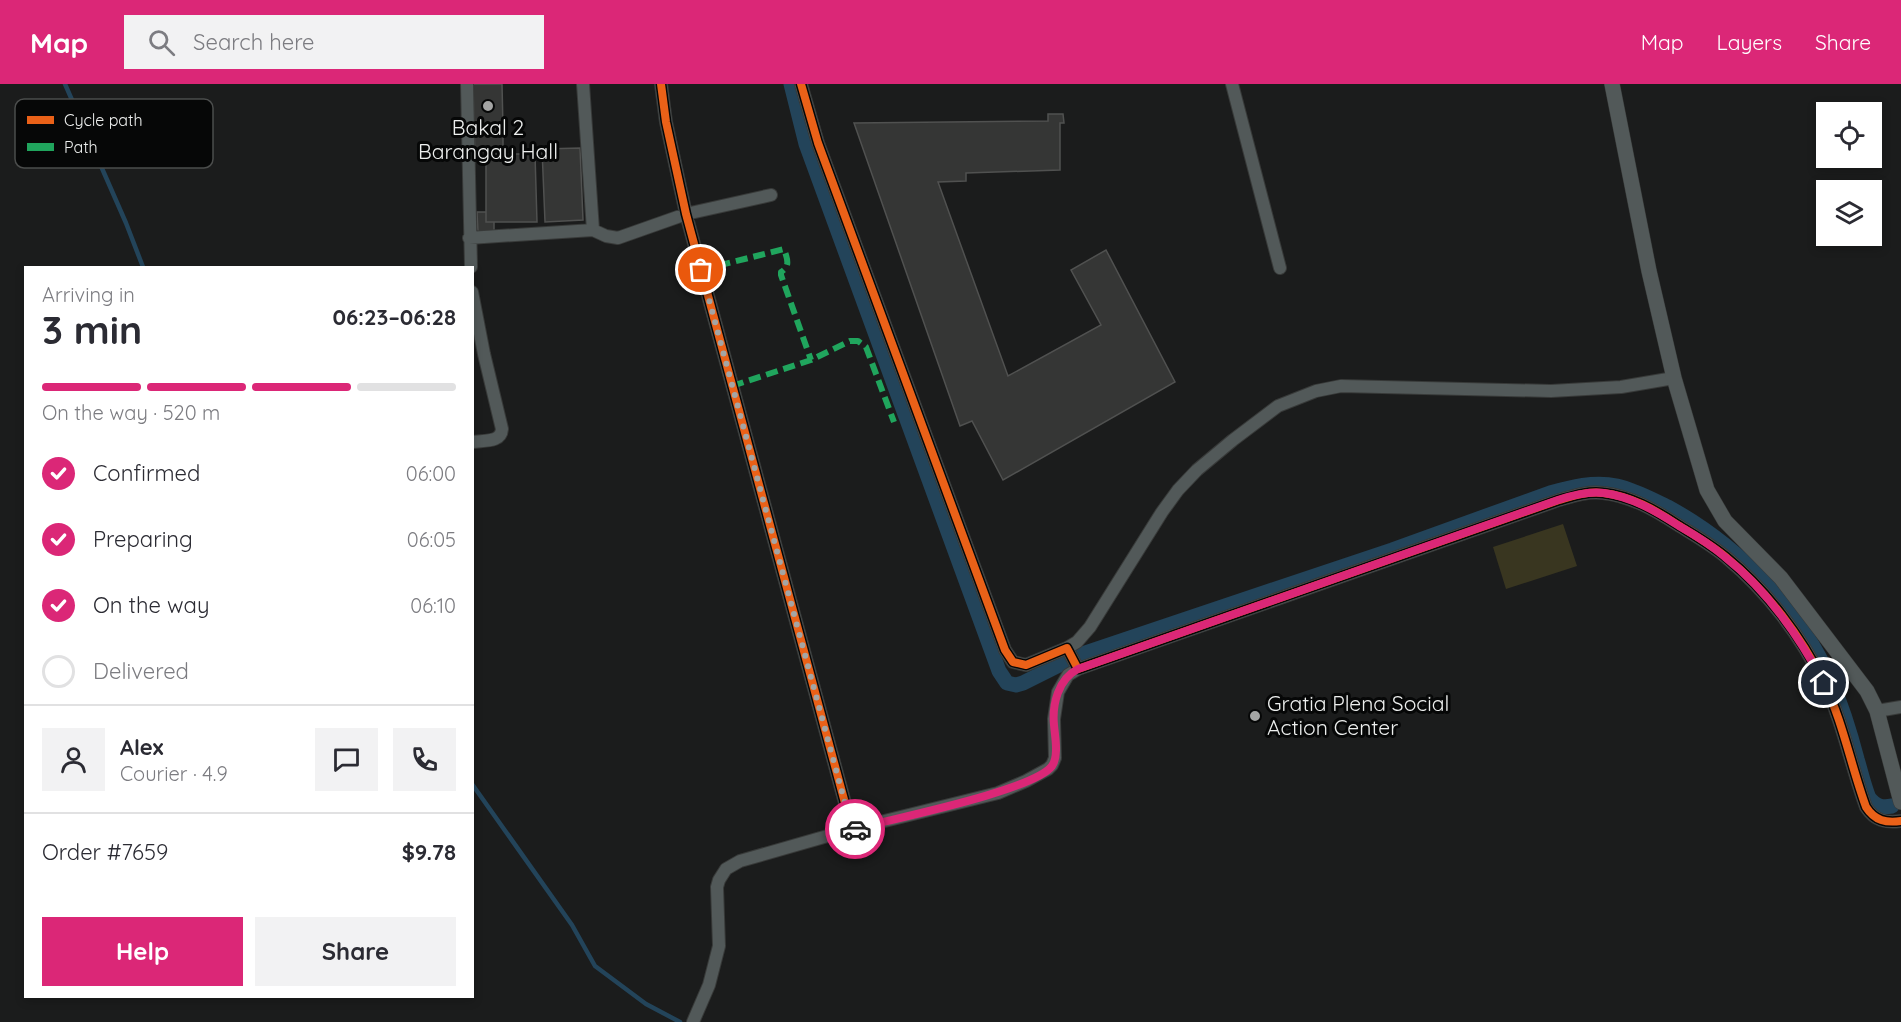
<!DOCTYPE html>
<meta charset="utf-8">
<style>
:root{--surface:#fff;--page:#f2f2f3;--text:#2b2b33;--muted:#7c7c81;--line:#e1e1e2;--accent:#db2777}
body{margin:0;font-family:Quicksand,sans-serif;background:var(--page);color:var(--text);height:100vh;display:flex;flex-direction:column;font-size:22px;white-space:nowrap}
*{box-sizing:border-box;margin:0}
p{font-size:20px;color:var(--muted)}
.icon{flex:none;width:33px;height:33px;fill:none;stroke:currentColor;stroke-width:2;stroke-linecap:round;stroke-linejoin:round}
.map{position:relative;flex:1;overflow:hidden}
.panel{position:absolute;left:24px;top:182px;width:450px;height:732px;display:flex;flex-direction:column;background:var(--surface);border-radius:0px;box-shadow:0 3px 9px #0003}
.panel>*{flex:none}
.fabs{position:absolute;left:1816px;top:18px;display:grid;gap:12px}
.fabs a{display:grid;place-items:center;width:66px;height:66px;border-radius:0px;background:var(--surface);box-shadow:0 3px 9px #0003;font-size:30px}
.pin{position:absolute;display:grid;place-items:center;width:51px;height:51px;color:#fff;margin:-26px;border:3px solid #fff;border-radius:50%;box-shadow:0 2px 6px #0007}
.courier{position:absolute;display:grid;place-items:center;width:60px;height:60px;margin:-30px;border:4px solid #db2777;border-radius:50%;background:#fff;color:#222;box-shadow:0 2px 8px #0007}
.head em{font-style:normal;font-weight:800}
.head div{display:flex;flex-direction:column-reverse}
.head{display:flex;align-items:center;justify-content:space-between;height:102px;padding:0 18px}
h1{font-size:39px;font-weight:800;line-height:45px}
.bar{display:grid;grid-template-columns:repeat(4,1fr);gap:9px 6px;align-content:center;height:72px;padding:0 18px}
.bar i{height:8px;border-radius:4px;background:var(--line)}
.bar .active{background:var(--accent)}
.bar p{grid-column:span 4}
.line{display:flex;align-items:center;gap:15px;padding:0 18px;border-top:2px solid var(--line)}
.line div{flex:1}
.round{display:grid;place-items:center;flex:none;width:63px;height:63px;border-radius:0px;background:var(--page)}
ol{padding:0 18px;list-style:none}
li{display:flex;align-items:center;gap:18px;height:66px}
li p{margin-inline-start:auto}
li .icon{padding:6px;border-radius:50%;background:var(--accent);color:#fff;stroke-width:4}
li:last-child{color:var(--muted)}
li i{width:33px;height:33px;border:3px solid var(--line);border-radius:50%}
.button{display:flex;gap:12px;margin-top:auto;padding:12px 18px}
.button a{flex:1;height:69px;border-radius:0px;background:var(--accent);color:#fff;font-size:24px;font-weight:800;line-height:69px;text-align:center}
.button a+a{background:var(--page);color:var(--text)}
header{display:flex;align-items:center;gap:36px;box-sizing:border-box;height:84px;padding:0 30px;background:var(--accent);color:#fff}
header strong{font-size:28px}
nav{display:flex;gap:33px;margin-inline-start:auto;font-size:21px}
.search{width:420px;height:54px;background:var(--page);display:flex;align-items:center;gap:15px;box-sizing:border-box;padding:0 21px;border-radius:0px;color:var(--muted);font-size:22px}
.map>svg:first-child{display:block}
.green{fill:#393620}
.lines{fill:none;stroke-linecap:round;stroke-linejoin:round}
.stream{stroke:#23445a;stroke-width:4.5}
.canal{stroke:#23445a;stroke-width:15}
.building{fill:#353635;stroke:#505150;stroke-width:1.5}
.minor-casing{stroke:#383a39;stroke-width:14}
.tertiary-casing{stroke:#383a39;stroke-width:16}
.minor{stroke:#525959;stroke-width:12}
.tertiary{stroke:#525959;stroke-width:15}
.quiet{stroke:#20a55d;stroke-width:6;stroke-dasharray:12 6;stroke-linecap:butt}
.cycleway-casing{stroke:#060707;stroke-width:11}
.cycleway{stroke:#ea6118;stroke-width:8}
.done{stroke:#a4a5a4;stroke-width:6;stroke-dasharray:0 10.8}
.route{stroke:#db2777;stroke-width:8}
.poi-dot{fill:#a4a5a4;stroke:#060707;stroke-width:2}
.labels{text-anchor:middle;stroke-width:6;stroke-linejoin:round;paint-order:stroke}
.poi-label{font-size:21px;fill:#edefee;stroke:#060707}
.key{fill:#060707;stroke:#4b4d4c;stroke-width:1.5}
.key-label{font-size:16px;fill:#edefee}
</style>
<header>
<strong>Map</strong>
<div class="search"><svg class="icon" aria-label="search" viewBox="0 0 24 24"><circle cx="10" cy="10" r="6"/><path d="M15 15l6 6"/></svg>Search here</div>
<nav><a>Map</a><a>Layers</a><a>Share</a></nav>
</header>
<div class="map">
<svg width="1901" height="938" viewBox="0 0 1901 938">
<rect width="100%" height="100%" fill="#1b1c1c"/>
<path class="green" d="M1563 440 1577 482 1506 505 1493 463Z"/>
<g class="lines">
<path class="stream" d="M65 0 126 139 143 183
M472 700 572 841 595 882 646 920 680 938"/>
<path class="canal" d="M791 0 806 60 999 587 1007 599 1016 601 1023 599 1067 577
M1079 571 1392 466 1550 409C1571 403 1594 397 1617 402 1635 406 1651 415 1668 423 1739 462 1798 523 1831 597 1842 622 1850 648 1857 675 1861 688 1864 702 1869 714 1876 722 1881 724 1892 722"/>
</g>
<path class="building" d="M473 0H502L503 44H474Z
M1048 30H1063L1064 39H1060V86L966 89V97L938 98 1008 292 1101 241 1071 186 1106 166 1175 298 1003 396 972 337 960 342 854 39 1048 37Z
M474 44H503V67L475 68Z
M580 64 583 136 545 138 542 65Z
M486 70H535L537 138H486Z
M477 128H486V138H494V148H478Z"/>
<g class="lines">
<defs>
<path id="minor" d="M467 0 471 183
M583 0 593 146
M661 0 666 38 686 130 852 745
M801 0 818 59 1005 566 1013 578 1026 581 1067 564 1078 585 1559 416C1573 412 1588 407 1603 409 1631 412 1655 426 1678 441 1694 451 1712 461 1727 474 1767 507 1801 552 1824 599 1843 638 1851 682 1866 723 1875 737 1886 739 1901 737
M1232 0 1280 184
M469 154 593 146 606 152 618 154 686 130 771 111
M472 208 484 270 502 345C501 359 484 356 472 358
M1067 564 1077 558 1090 543 1162 428 1178 406 1197 386 1233 356 1278 322 1316 307 1341 302 1551 307 1621 303 1674 294
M1877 627 1901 623
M693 938 709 901 719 862 717 803 719 796 726 785 740 777 852 745 998 709 1026 697 1048 685 1052 681 1055 674 1054 635 1058 608 1068 591 1078 585"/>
<path id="tertiary" d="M1612 0 1649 187 1674 294 1707 406 1725 437 1781 494 1867 607 1877 627 1901 718"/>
</defs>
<use href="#minor" class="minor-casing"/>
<use href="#tertiary" class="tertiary-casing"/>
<use href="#minor" class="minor"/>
<use href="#tertiary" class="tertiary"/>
<path class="quiet" d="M701 186 784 165C787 174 791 182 781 188V191L811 276
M732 302 811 276 850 257H858L866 263 894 338"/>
<defs>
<path id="cycleway" d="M661 0 666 38 686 130 852 745
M801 0 818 59 1005 566 1013 578 1026 581 1067 564 1078 585 1559 416C1573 412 1588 407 1603 409 1631 412 1655 426 1678 441 1694 451 1712 461 1727 474 1767 507 1801 552 1824 599 1843 638 1851 682 1866 723 1875 737 1886 739 1901 737"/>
</defs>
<use href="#cycleway" class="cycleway-casing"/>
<use href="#cycleway" class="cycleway"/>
</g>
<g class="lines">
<path class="done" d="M701 186 852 745H855"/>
<path class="route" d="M855 745C891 735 1033 707 1052 682 1059 672 1055 653 1054 641 1052 621 1058 595 1078 585L1558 416C1573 411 1589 407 1604 409 1632 413 1656 427 1679 442 1695 451 1711 461 1725 473 1767 506 1799 552 1824 599"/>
</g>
<g class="poi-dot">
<circle cx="488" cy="22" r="6"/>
<circle cx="1255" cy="632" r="6"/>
</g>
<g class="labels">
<g class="poi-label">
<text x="488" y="51">Bakal 2<tspan x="488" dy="24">Barangay Hall</tspan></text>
<text x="1267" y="627" text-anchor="start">Gratia Plena Social<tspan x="1267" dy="24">Action Center</tspan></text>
</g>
</g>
<rect x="15" y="15" width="198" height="69" rx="9" class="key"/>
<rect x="27" y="32" width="27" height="8" fill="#ea6118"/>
<rect x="27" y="59" width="27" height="8" fill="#20a55d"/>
<g class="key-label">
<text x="64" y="42">Cycle path</text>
<text x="64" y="69">Path</text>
</g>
</svg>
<div class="fabs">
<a><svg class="icon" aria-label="locate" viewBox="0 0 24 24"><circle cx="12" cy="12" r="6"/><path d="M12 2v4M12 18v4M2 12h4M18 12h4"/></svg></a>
<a><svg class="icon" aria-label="layers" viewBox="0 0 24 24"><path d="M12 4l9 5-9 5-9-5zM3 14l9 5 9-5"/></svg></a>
</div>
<div class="pin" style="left:701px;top:186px;background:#ea580c"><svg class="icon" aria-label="bag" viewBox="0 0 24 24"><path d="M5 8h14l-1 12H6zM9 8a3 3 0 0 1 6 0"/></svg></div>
<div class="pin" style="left:1824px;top:599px;background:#1f2937"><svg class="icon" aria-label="home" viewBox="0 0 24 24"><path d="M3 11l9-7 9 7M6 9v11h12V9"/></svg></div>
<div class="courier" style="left:855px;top:745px"><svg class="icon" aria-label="car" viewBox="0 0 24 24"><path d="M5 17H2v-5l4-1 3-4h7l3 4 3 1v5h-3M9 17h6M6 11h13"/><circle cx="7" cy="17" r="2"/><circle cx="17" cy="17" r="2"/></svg></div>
<section class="panel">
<div class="head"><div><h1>3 min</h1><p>Arriving in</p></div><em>06:23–06:28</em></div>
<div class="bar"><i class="active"></i><i class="active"></i><i class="active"></i><i></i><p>On the way · 520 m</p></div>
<ol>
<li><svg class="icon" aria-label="check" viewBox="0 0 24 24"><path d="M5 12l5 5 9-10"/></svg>Confirmed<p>06:00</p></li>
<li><svg class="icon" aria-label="check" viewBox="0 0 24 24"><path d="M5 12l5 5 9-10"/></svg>Preparing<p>06:05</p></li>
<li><svg class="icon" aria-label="check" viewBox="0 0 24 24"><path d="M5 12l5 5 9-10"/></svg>On the way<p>06:10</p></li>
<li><i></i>Delivered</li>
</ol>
<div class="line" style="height:108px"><a class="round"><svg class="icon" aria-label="person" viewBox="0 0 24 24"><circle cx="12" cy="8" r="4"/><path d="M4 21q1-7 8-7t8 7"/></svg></a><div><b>Alex</b><p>Courier · 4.9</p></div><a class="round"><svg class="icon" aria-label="chat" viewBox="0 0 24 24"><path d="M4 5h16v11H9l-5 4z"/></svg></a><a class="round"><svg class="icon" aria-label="phone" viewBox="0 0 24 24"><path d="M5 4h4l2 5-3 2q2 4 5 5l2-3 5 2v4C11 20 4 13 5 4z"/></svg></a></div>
<div class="line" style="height:78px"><div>Order #7659</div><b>$9.78</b></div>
<div class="button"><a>Help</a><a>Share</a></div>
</section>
</div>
